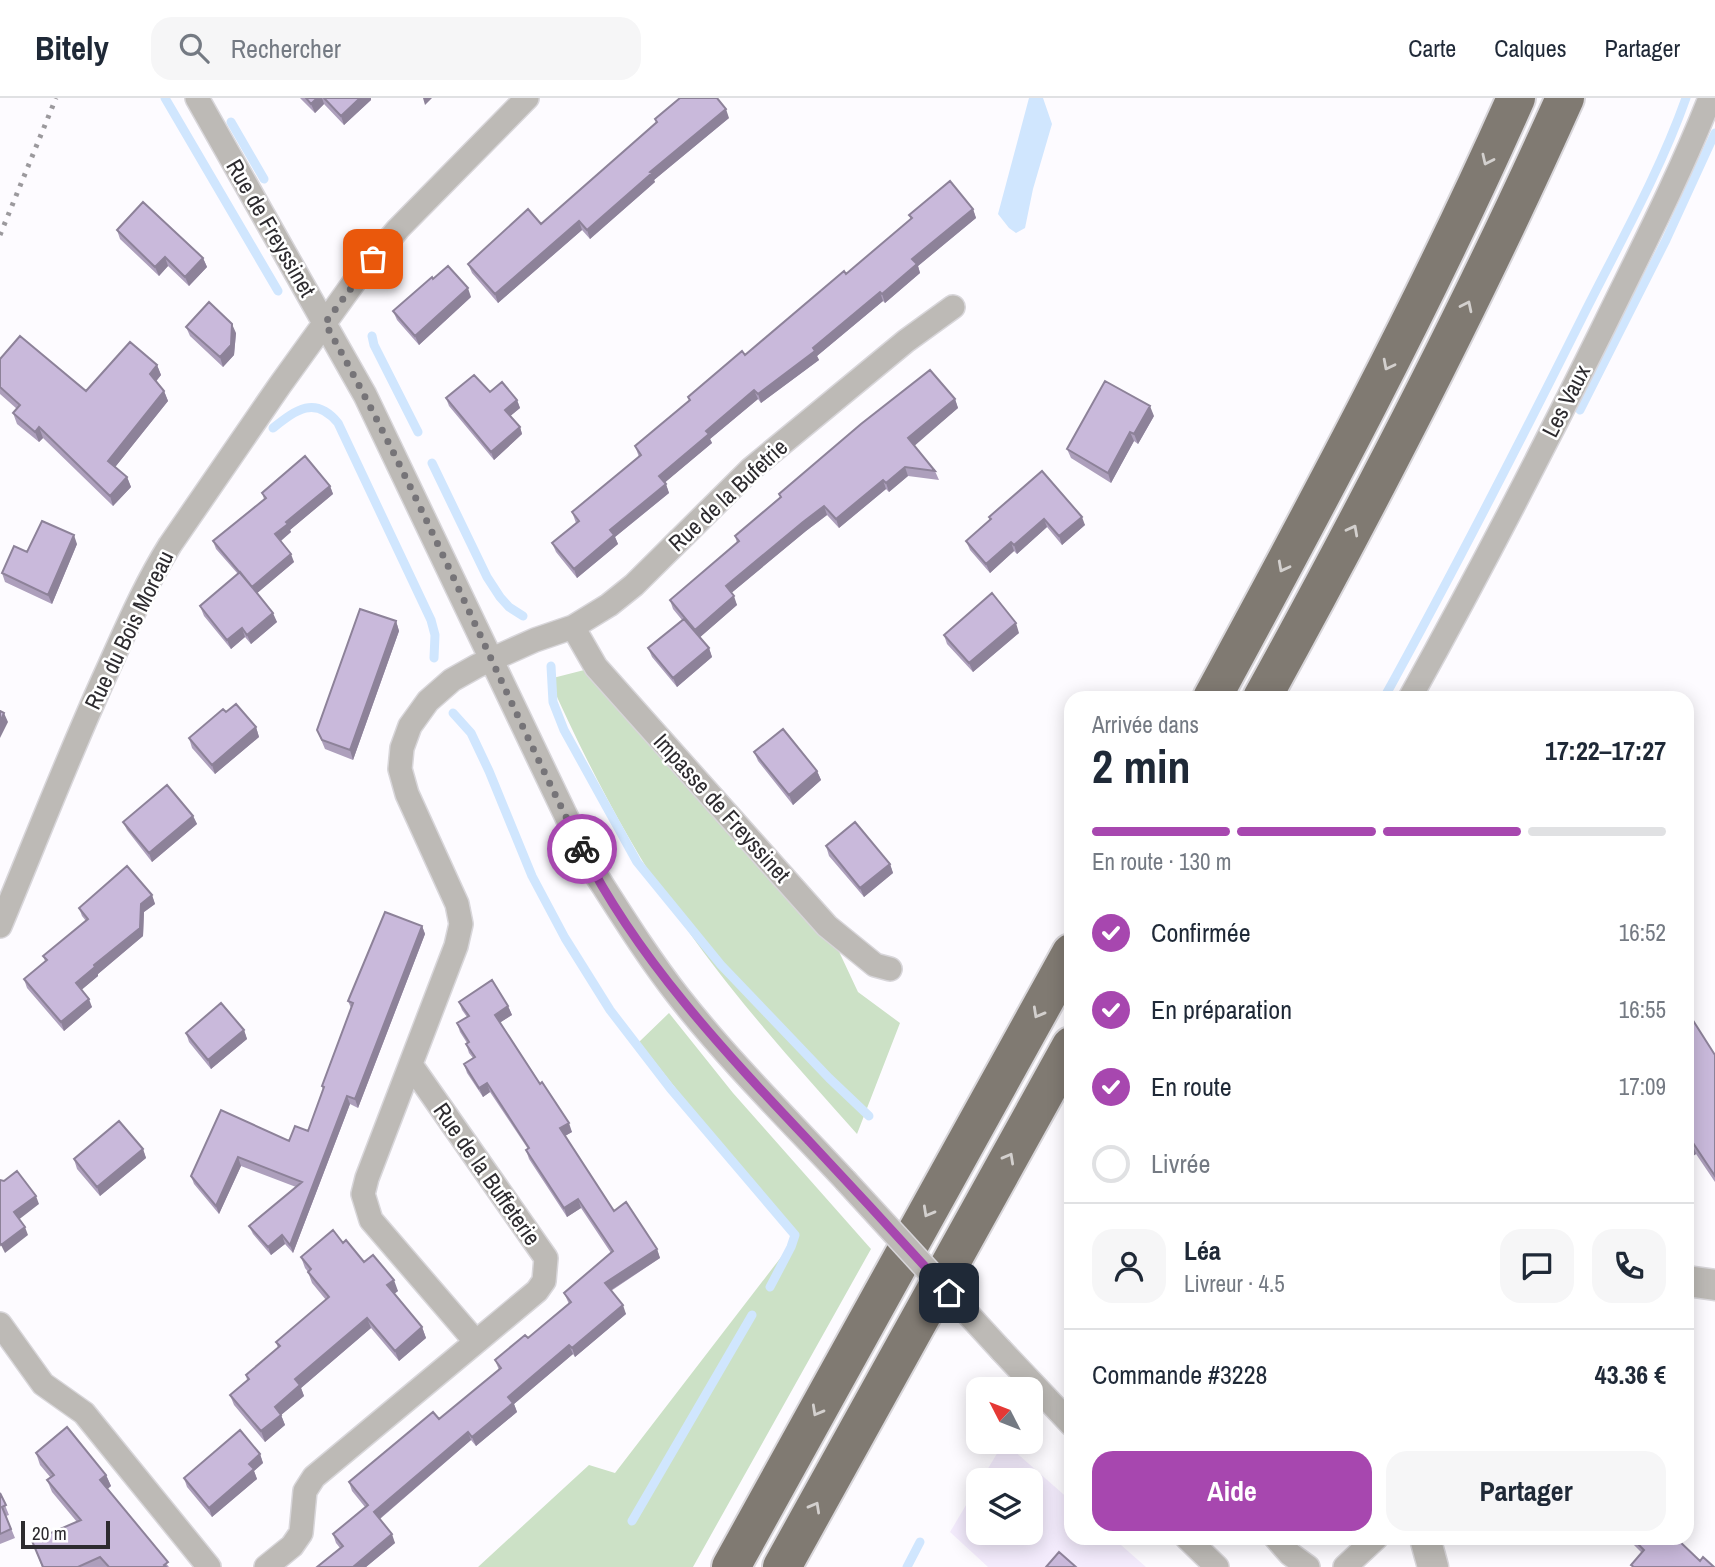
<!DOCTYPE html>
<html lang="fr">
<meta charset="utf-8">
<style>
:root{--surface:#fff;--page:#f6f6f7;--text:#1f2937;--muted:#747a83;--line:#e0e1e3;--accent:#a747af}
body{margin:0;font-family:"Archivo Narrow",sans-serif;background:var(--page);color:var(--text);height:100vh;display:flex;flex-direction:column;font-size:26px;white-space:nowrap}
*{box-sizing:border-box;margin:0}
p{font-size:23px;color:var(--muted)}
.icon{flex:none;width:38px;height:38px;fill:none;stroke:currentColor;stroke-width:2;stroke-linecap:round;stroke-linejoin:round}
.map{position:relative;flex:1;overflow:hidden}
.side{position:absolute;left:1064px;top:593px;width:630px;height:854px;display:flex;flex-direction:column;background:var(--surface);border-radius:21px;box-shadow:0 4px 18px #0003}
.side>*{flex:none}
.needle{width:46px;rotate:312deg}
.controls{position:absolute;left:966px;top:1279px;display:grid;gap:14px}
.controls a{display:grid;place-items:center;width:77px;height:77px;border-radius:14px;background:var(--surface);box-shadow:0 4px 18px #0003;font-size:35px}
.scale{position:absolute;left:21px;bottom:18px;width:89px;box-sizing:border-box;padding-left:7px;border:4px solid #2d2b2f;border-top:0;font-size:19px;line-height:24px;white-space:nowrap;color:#2d2b2f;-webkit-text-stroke:5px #fff;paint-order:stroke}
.pin{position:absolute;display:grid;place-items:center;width:60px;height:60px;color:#fff;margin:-30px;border-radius:14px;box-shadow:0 4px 10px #0006}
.courier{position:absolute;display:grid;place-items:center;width:70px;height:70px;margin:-35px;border:5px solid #a747af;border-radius:50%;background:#fff;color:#222;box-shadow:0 2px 9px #0007}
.overview em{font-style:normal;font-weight:800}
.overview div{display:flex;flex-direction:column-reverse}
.overview{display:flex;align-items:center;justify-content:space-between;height:119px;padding:0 28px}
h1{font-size:46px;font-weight:800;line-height:52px}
.bar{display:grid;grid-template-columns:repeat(4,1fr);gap:10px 7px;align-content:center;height:84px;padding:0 28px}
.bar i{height:9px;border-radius:5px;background:var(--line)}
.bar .active{background:var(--accent)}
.bar p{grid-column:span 4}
.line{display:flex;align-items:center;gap:18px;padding:0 28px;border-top:2px solid var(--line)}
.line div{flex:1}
.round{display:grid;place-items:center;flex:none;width:74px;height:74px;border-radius:21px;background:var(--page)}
ol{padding:0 28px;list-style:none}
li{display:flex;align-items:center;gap:21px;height:77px}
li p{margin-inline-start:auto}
li .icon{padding:7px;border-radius:50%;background:var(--accent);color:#fff;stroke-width:4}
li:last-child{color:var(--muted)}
li i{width:38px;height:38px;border:4px solid var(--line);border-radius:50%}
.action{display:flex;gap:14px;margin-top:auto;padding:14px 28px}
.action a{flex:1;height:80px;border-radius:21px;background:var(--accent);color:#fff;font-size:28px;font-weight:800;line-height:80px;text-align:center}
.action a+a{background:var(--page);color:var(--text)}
header{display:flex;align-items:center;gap:42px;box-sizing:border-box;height:98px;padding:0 35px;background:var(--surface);border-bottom:2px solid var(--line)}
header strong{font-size:33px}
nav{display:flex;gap:38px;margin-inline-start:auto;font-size:24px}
.search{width:490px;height:63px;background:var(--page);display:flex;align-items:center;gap:18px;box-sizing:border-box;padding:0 24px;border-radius:21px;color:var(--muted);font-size:26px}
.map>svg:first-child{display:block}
.built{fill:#f4ecfd}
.green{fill:#cce1c6}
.water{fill:#d0e6fe}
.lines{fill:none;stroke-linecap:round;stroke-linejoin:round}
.stream{stroke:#d0e6fe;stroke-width:9}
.minor-casing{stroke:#d8d6da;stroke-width:26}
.tertiary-casing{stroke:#d8d6da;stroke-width:33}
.trunk-casing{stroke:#d8d6da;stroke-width:42}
.minor{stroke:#bdbab6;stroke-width:23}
.tertiary{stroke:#bdbab6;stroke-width:30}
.trunk{stroke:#807a72;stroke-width:38}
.rail{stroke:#9b999d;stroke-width:5;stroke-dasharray:3.5 7;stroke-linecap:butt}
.minor-bridge-casing{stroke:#d8d6da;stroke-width:26;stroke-linecap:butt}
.minor-bridge{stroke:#bdbab6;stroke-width:23}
.wall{fill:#ad9fbc}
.shaded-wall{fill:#8d8299}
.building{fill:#c9b9db;stroke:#8d8299;stroke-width:2}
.oneway{stroke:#d3d0ce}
.done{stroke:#767478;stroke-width:7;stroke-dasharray:0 12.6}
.route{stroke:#a747af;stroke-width:9}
.labels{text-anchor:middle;stroke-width:5;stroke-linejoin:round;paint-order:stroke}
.street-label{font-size:23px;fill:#2d2b2f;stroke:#fff}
</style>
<header>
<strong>Bitely</strong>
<div class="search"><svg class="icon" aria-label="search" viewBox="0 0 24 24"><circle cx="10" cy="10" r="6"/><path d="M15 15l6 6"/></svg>Rechercher</div>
<nav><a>Carte</a><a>Calques</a><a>Partager</a></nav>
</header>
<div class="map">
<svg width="1715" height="1469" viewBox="0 0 1715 1469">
<rect width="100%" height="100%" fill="#fdfbff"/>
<path class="built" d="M1004 1344 1071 1403V1440H1113L1146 1469H988L950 1434 978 1387V1435H1031V1382H981Z"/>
<path class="green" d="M596 569 827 828 858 894 900 925 857 1036C794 965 729 894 675 814 626 741 585 662 549 581Z
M669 915 733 995 871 1151 693 1469H478L589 1367 615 1375 795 1141 639 944Z"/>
<path class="water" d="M1029 0H1043L1052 26 1033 91 1025 130 1016 135 1009 130 998 116Z"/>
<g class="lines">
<path class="stream" d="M165 0 278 193
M231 24 264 81
M372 238 374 247 418 334
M1580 312 1666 142 1715 35
M273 330C296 312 315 297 338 325L431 522 435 537 434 560
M432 365 487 479 500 499 509 509 523 518
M551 568 553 604 564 632 637 764 721 867 829 980 869 1018
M1384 600C1453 475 1518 348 1582 220 1618 148 1659 76 1686 0
M453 615 471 635 489 673 532 778 565 840 610 912 670 990 795 1137 791 1149 770 1189
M632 1423 752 1217
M907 1469 920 1444"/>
<defs>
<path id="minor" d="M197 0 365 297 589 766C618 811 646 857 679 899 730 964 789 1022 845 1082
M573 529 596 569 827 828 875 867 890 871
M1410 600C1477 479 1541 356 1602 232 1639 156 1679 79 1710 0
M0 828C36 742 69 656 108 571 127 529 145 487 170 447L280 287 360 176 398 131 527 0
M411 967 546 1160 544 1183 537 1193 476 1244 371 1122 363 1096 367 1080 456 848 461 826 457 806 407 696 400 671 402 650 410 628 428 603 452 582 477 568 535 542 573 529 609 507 634 487 751 371 906 243 953 209
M0 1226 43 1286 84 1315 209 1469
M1001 1252 1071 1326
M1187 1440 1217 1469
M1276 1440 1290 1456 1308 1469
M266 1469 292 1448 301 1435 305 1393 314 1379 476 1244
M1345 1469 1376 1440"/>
<path id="tertiary" d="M1687 1183 1715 1187
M1425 1440 1433 1469"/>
<path id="trunk" d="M1212 600C1319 403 1425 205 1516 0
M1262 600C1370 404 1473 205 1565 0
M731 1469 1071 855
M782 1469 1071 948"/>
</defs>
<use href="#minor" class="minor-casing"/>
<use href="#tertiary" class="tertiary-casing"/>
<use href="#trunk" class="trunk-casing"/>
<use href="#minor" class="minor"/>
<use href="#tertiary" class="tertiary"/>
<use href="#trunk" class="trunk"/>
<path class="rail" d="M0 137 56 0"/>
<defs>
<path id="minor-bridge" d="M845 1082 1001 1252"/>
</defs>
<use href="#minor-bridge" class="minor-bridge-casing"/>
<use href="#minor-bridge" class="minor-bridge"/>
</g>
<path class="wall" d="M300 0H371V2L344 27 324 6 315 15Z
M729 20 654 82 655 84 590 141 582 132 498 205 472 175 468 166 541 126 656 25 655 21Z
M973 111 976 120 918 168 920 175 885 205 883 203 817 258 819 262 761 305 758 301 710 341 712 345 665 384 669 395 615 439 618 446 577 480 556 454 552 445 576 425 572 414 639 359 635 348 689 303 688 299 745 257 846 176 911 121 909 117Z
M117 132 203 160 207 169 189 188 168 168 159 178 120 141Z
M471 199 419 247 397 222 393 213Z
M186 229 236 235 234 257 223 269 190 238Z
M0 261 86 293 157 267 161 277 156 283 164 293 168 303 115 369 127 379 131 389 113 408 43 340 39 344 17 326 13 315 17 311 0 296Z
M490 294 517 302 520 310 510 318 520 329 522 336 494 362 449 308 446 300Z
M955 301 958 310 914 347 935 373 939 382 908 378 889 394 886 391 839 430 827 417 806 433 731 495 737 507 700 539 709 550 712 559 677 589 652 559 648 550 682 522 673 511 670 502 737 445 735 438 780 399 779 396Z
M1154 318 1138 346 1134 343 1111 385 1071 360 1067 351Z
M1042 373 1085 427 1062 447 1047 429 1017 456 1014 453 990 475 970 452 966 443 990 421 989 419Z
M330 388 333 396 290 432 291 434 281 443 294 464 257 495 277 524 251 546 245 539 231 551 204 518 200 508 238 476 216 451 213 443 264 401 262 395Z
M77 446 52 506 5 484 2 475 27 454Z
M396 523 399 533 353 662 325 651 317 632Z
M1019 535 973 574 947 546 944 537Z
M226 614 256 629 259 639 215 676 192 650 189 640Z
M754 654 817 673 821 682 793 707 758 663Z
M193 718 197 726 152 764 127 732 123 724Z
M826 748 890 766 893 775 864 799 829 758Z
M152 797 155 806 144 814 143 838 98 876V878L81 892 92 909 64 933 27 890 24 881 45 863 43 858 86 823 82 818 79 810Z
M422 828 425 836 358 1010 350 1006 293 1155 285 1146 271 1157 253 1136 249 1128 296 1089 241 1068 219 1116 194 1086 191 1078 221 1012 289 1043 308 1033 323 992 322 988 351 910 348 903Z
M459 904 508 908 512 917 500 924 572 1034 565 1038 614 1113 657 1151 660 1160 611 1193 626 1216 575 1259 573 1256 514 1306 517 1314 476 1348 471 1342 380 1421 395 1445 366 1469H317L340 1450 336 1445 333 1436 365 1409 352 1393 349 1384 439 1321 499 1272 495 1262 528 1240 569 1206 564 1195 611 1155 581 1110 567 1119 529 1061 526 1052 528 1051 490 994 483 999 467 975 464 966 473 960 469 955 466 946 467 945 460 934 457 925 467 919 462 912Z
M1687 913 1715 957V1084L1696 1056 1687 1062Z
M244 932 247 941 211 971 189 944 186 935Z
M143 1051 146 1060 100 1098 77 1071 74 1061Z
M343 1145 364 1164 398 1193 394 1196 422 1229 426 1240 399 1263 371 1230 301 1290 304 1298 281 1317 285 1327 265 1344 234 1307 230 1297 247 1282 246 1277 278 1250 276 1244 326 1202 312 1185 308 1174 305 1170 301 1159Z
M36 1355 106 1377 111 1388 107 1391 169 1469H42L32 1443 77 1424 52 1394 47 1382 51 1380 40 1367Z
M260 1356 263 1365 254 1373 257 1381 212 1419 187 1389 184 1380Z
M0 1395 9 1417 6 1418 15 1440 0 1446Z
M1627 1440H1676L1700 1463 1714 1469H1632L1631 1467 1642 1455Z"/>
<path class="shaded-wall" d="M317 0H322L324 6 315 15 311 6Z
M360 0H371V2L344 27 341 18Z
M423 0H432L425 7Z
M726 11 729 20 654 82 655 84 590 141 587 132 650 74Z
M973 111 976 120 918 168 920 175 885 205 882 196 912 161Z
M579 123 582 132 498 205 495 196Z
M165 159 168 168 159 178 155 169Z
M203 160 207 169 189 188 185 179Z
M468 190 471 199 419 247 415 238Z
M880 194 883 203 817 258 819 262 761 305 758 296Z
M232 226 236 235 234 257 223 269 220 259Z
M157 267 161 277 154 286 150 276Z
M754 292 758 301 710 341 712 345 662 387 659 378 706 333Z
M164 293 168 303 112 373 108 363Z
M955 301 958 310 912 350 908 340Z
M517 302 520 310 508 320 505 312Z
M1150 308 1154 318 1138 346 1134 336Z
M39 329 43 340 39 344 35 334Z
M520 329 522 336 494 362 491 354Z
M1130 334 1134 343 1111 385 1108 375Z
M905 369 908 378 889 394 886 385Z
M127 379 131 389 113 408 110 398Z
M883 382 886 391 839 430 836 421Z
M666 386 669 395 615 439 618 446 577 480 574 471 610 432Z
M330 388 333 396 290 432 291 434 278 445 275 436 286 424Z
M824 408 827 417 806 433 729 497 726 488 803 424Z
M1082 419 1085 427 1062 447 1059 438Z
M1044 421 1047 429 1017 456 1014 447Z
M74 437 77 446 52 506 48 497Z
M1011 444 1014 453 990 475 986 466Z
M291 456 294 464 255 497 252 489Z
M734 498 737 507 698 541 695 532Z
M273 515 277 524 251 546 247 537Z
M396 523 399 533 353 662 350 652Z
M1016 525 1019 535 973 574 969 565Z
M242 530 245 539 231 551 227 542Z
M709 550 712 559 677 589 673 580Z
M4 615 8 624 0 640V624Z
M256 629 259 639 215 676 212 667Z
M817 673 821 682 793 707 789 697Z
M193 718 197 726 152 764 149 755Z
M890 766 893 775 864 799 860 790Z
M152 797 155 806 144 814 143 838 98 876V878L79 894 76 885 94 867 141 806Z
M422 828 425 836 358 1010 355 1001Z
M89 901 92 909 64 933 61 924Z
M508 908 512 917 498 926 495 917Z
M244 932 247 941 211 971 208 962Z
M487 985 490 994 483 999 479 990Z
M347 998 350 1006 293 1155 290 1147Z
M569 1025 572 1034 563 1039 560 1030Z
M1691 1042 1696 1056 1687 1062V1045Z
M143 1051 146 1060 100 1098 97 1089Z
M238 1059 241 1068 219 1116 216 1108Z
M36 1098 39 1106 17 1123 14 1114Z
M578 1101 581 1110 567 1119 564 1110Z
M25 1129 28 1137 5 1155 1 1147Z
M282 1137 285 1146 271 1157 268 1149Z
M657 1151 660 1160 608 1194 605 1185Z
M394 1182 398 1193 391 1198 387 1187Z
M623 1207 626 1216 575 1259 572 1250Z
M367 1220 371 1230 301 1290 304 1298 281 1317 285 1327 265 1344 261 1333 275 1309 295 1281Z
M422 1229 426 1240 399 1263 395 1253Z
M569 1247 573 1256 514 1306 517 1314 476 1348 472 1339 508 1299Z
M468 1334 471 1342 377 1423 374 1414Z
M260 1356 263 1365 254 1373 257 1381 212 1419 209 1410 249 1366Z
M106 1377 111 1388 104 1394 100 1382Z
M392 1436 395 1445 366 1469H353Z"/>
<path class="building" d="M306 0H317L311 6Z
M324 0H360L341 18Z
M680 0H717L726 11 650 74 652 75 587 132 579 123 495 196 468 166 528 111 541 126 657 24 655 21Z
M950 83 973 111 912 161 917 166 882 196 880 194 813 250 815 253 758 296 754 292 706 333 709 336 659 378 666 386 610 432 614 437 574 471 552 445 579 423 572 414 641 357 635 348 690 302 688 299 742 253 745 257 844 173 846 176 912 120 909 117Z
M143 104 203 160 185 179 165 159 155 169 117 132Z
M448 168 468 190 415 238 393 213 432 179 433 181Z
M209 204 232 226 231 247 220 259 186 229Z
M20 238 86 293 130 244 157 267 150 276 164 293 108 363 127 379 110 398 39 329 35 334 13 315 20 307 0 289V261Z
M930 272 955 301 908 340 935 373 905 369 886 385 883 382 836 421 824 408 803 424 726 488 734 498 695 532 670 502 739 443 735 438 781 399 779 396 861 326Z
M474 277 490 294 502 284 517 302 505 312 520 329 491 354 446 300Z
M1105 283 1150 308 1134 336 1130 334 1108 375 1067 351Z
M305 358 330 388 286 424 288 426 275 436 291 456 252 489 213 443 266 400 262 395Z
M1042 373 1082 419 1059 438 1044 421 1014 447 1011 444 986 466 966 443 991 421 989 419Z
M42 423 74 437 48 497 2 475 14 448 27 454Z
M240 474 273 515 247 537 242 530 227 542 200 508Z
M992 495 1016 525 969 565 944 537Z
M360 511 396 523 350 652 322 642 317 632Z
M684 521 709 550 673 580 648 550Z
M236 606 256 629 212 667 189 640 223 611 226 614Z
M0 613 4 615 0 624Z
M783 631 817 673 789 697 754 654Z
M167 687 193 718 149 755 123 724Z
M855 724 890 766 860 790 826 748Z
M127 768 152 797 141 806 140 830 94 867 95 869 76 885 89 901 61 924 24 881 47 862 43 858 88 821 79 810Z
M385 814 422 828 355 1001 347 998 290 1147 282 1137 268 1149 249 1128 302 1084 238 1059 216 1108 191 1078 221 1012 289 1043 295 1028 308 1033 324 989 322 988 353 905 348 903Z
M492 882 508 908 495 917 540 986 542 984 569 1025 560 1030 614 1113 626 1104 657 1151 605 1185 623 1207 572 1250 569 1247 508 1299 513 1305 472 1339 468 1334 374 1414 392 1436 353 1469H317L343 1448 333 1436 368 1407 349 1384 433 1314 439 1321 501 1270 495 1262 525 1237 528 1240 571 1204 564 1195 613 1153 578 1101 564 1110 526 1052 529 1050 487 985 479 990 464 966 475 959 466 946 469 944 457 925 469 918 459 904Z
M221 905 244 932 208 962 186 935Z
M1687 913 1715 957V1078L1691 1042 1687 1045Z
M119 1023 143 1051 97 1089 74 1061Z
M17 1073 36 1098 14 1114 25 1129 1 1147 0 1145V1082L4 1083Z
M333 1132 343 1145 346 1142 364 1164 373 1157 394 1182 387 1187 422 1229 395 1253 367 1220 295 1281 300 1287 275 1309 281 1317 261 1333 230 1297 249 1281 246 1277 280 1248 276 1244 329 1199 308 1174 311 1171 301 1159Z
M67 1329 106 1377 100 1382 168 1464 164 1467 166 1469H109L100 1459 78 1469H43L32 1443 81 1422 47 1382 54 1377 36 1355Z
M240 1332 260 1356 249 1366 254 1371 209 1410 184 1380Z
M0 1395 6 1407 2 1409 11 1431 0 1436Z
M1632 1440H1676L1700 1463 1703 1459 1714 1469H1634L1631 1467 1644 1452Z
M1059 1454 1076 1469H1046Z"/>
<defs><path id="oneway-chevron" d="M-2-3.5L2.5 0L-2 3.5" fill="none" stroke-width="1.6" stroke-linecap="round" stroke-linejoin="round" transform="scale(1.75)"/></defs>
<g class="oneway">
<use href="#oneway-chevron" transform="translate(1487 62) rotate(115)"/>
<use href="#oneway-chevron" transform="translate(1467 208) rotate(-64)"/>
<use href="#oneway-chevron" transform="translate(1388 267) rotate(117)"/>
<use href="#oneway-chevron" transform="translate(1353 432) rotate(-62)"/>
<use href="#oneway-chevron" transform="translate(1283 469) rotate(118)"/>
<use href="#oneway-chevron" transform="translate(1038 915) rotate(119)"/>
<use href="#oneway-chevron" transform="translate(1009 1060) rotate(-61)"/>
<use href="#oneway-chevron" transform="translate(928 1114) rotate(119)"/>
<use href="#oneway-chevron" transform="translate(817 1313) rotate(119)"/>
<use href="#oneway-chevron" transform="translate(815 1409) rotate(-61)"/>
</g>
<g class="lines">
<path class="done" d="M373 161 325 225C421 395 494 576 582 751"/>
<path class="route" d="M582 751C637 861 725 954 809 1043 856 1093 903 1144 949 1195"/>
</g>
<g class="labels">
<g class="street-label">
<text transform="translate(271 130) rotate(60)" y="8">Rue de Freyssinet</text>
<text transform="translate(1566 303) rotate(-63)" y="8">Les Vaux</text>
<text transform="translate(728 397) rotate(-43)" y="8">Rue de la Bufetrie</text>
<text transform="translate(129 532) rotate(-64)" y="8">Rue du Bois Moreau</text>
<text transform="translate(722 710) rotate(48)" y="8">Impasse de Freyssinet</text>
<text transform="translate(487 1076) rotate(55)" y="8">Rue de la Buffeterie</text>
</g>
</g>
</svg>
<div class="controls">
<a><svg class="needle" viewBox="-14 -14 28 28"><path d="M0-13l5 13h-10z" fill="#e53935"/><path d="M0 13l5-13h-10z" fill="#747a83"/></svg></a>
<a><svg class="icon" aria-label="layers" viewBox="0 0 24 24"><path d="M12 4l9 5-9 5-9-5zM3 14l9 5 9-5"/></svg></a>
</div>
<div class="scale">20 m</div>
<div class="pin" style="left:373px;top:161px;background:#ea580c"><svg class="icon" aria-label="bag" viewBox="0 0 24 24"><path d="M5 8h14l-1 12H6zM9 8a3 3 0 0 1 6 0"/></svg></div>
<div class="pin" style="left:949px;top:1195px;background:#1f2937"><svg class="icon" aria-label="home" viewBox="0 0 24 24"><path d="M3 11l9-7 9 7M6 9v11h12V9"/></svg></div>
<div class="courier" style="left:582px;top:751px"><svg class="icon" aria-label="bike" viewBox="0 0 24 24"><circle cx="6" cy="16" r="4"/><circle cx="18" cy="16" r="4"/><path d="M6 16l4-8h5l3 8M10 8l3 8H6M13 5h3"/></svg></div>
<section class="side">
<div class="overview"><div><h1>2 min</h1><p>Arrivée dans</p></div><em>17:22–17:27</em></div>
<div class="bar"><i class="active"></i><i class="active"></i><i class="active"></i><i></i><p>En route · 130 m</p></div>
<ol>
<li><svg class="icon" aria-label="check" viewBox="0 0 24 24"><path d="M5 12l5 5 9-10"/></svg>Confirmée<p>16:52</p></li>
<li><svg class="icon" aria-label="check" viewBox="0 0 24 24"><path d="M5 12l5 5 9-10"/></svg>En préparation<p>16:55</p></li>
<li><svg class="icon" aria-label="check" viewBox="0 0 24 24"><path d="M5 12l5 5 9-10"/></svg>En route<p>17:09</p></li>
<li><i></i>Livrée</li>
</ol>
<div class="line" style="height:126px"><a class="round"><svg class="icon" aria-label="person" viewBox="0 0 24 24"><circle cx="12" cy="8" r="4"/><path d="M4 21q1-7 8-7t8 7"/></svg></a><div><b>Léa</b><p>Livreur · 4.5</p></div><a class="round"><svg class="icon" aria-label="chat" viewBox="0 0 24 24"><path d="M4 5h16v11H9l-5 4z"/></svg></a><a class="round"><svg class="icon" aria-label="phone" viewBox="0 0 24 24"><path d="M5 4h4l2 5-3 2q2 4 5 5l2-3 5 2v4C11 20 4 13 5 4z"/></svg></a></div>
<div class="line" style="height:91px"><div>Commande #3228</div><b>43.36 €</b></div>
<div class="action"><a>Aide</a><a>Partager</a></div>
</section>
</div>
